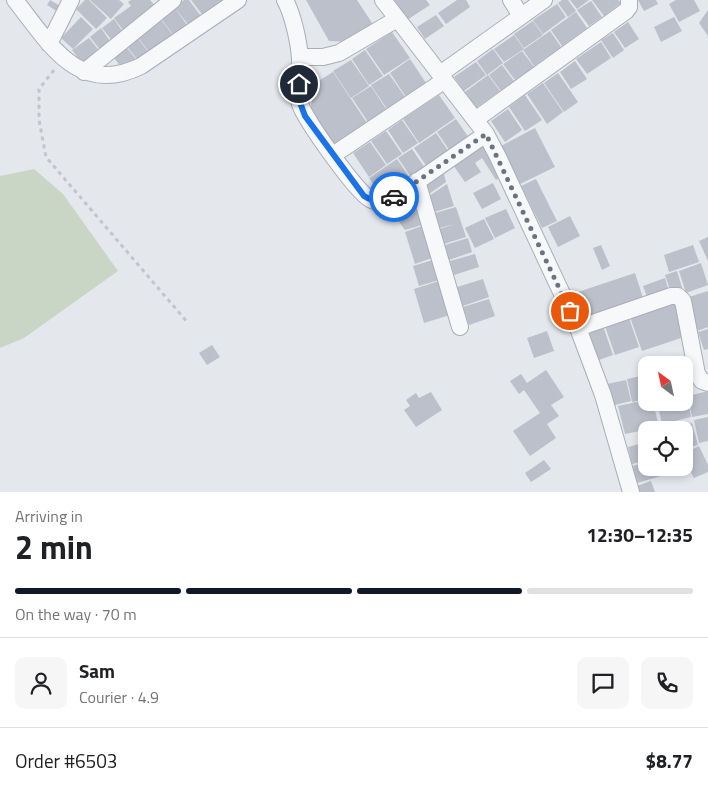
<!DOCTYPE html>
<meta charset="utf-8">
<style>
:root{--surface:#fff;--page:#f6f6f6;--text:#202124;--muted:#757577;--line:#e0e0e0;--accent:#111827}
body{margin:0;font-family:"Titillium Web",sans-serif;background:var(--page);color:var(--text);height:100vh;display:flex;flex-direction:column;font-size:19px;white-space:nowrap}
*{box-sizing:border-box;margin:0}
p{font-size:16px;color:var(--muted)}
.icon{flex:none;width:28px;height:28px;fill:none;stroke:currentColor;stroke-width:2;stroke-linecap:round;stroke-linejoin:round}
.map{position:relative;height:492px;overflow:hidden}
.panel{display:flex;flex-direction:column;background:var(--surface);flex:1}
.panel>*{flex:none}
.needle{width:32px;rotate:327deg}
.controls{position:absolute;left:638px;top:356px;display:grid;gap:10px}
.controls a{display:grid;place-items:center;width:55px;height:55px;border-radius:10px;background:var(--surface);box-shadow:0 2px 8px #0003;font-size:25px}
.pin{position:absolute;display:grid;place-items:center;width:42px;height:42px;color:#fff;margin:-21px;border:2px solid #fff;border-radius:50%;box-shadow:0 1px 5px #0007}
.courier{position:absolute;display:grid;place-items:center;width:50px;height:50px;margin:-25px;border:4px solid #1a73e8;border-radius:50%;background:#fff;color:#222;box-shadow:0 1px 6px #0007}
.headline em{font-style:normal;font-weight:700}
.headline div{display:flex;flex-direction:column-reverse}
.headline{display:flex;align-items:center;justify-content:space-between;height:85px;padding:0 15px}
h1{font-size:32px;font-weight:700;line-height:38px}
.bar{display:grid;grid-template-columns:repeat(4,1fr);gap:8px 5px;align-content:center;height:60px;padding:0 15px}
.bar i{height:6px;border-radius:4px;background:var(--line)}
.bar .active{background:var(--accent)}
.bar p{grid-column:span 4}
.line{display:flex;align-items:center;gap:12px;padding:0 15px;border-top:1px solid var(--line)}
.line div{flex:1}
.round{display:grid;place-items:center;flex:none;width:52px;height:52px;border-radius:10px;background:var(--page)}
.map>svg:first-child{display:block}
.green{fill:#c9d6c5}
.building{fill:#bbc0ca}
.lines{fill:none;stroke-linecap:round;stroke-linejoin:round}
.minor-casing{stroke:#a9aeb7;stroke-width:18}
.path{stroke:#c2c5cb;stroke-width:3;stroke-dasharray:4 4;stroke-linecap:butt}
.minor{stroke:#f7f8fa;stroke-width:16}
.done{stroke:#6c737f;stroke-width:5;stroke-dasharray:0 9}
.route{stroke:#1a73e8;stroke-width:6}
</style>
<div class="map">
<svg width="708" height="492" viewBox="0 0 708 492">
<rect width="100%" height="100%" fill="#e4e7ec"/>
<path class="green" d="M34 169 63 194 118 271 24 338 0 348V176Z"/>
<path class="building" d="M50 0 62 7 58 12 47 5Z
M85 0H89L107 18 96 29 76 9Z
M90 0H119L124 4 111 19Z
M131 0H150L157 8 126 34 114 18 131 6 128 2Z
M184 0H189L203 19 191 28 174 7Z
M191 0H227L204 17Z
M306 0H357L374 26 350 42 329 41Z
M394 0H426L430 5 407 20Z
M457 0H466L470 7 446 24 438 13Z
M562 0H568L576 11 568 17 558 3Z
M570 0H589L577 9Z
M592 0H618L621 3 604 16Z
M638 0H656L658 4 644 11Z
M676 0H694L700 11 679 22 669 4Z
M591 1 602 17 589 26 577 10Z
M557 4 566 17 543 34 533 20Z
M174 7 190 29 176 39 160 17Z
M708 10V36L699 23Z
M576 12 587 28 562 46 551 30Z
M436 15 444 26 425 39 417 27Z
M81 17 93 29 73 49 61 38Z
M674 17 682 31 661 42 654 27Z
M160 18 174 37 150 53 136 35Z
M114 19 125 35 114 43 102 28Z
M533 21 543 35 524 48 514 34Z
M628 22 639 39 625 48 614 32Z
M101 28 112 44 102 52 90 37Z
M550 31 561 47 534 66 523 50Z
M392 32 410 58 384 75 366 49Z
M613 33 624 50 613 58 601 40Z
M514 35 524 49 504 62 494 49Z
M136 36 150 54 139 62 125 44Z
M89 38 101 53 84 65 72 50Z
M601 42 611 58 587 74 576 59Z
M124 44 138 62 125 72 111 54Z
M493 49 503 63 487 75 477 61Z
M365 50 383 76 369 85 352 59Z
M522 51 534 67 515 80 503 64Z
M410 59 426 83 406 97 390 73Z
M351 60 369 86 351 98 333 71Z
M575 61 587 79 571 89 560 72Z
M476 62 486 75 464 91 454 77Z
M502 65 514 81 501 91 489 75Z
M333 72 367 123 333 146 310 111 315 83Z
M558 73 578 102 564 112 544 83Z
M389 74 405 97 387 109 371 85Z
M488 75 500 91 476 108 465 92Z
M543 83 563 112 547 124 527 94Z
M371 86 386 109 368 122 352 98Z
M439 95 455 118 419 143 403 119Z
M525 95 542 120 525 131 509 107Z
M508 109 522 130 505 142 491 121Z
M456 119 469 138 450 151 437 132Z
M402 120 418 143 403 153 388 130Z
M535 128 555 167 520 184 501 146Z
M386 131 402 154 387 164 371 141Z
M436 133 449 152 427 167 414 148Z
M370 142 386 165 369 177 353 153Z
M484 143 505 174 496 180 482 158 475 163 481 172 465 182 453 165Z
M412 149 425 168 411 177 398 158Z
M397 159 410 178 382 197 369 178Z
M444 174 446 182 429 194 426 186Z
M536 179 557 221 542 228 521 186Z
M493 183 501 199 482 209 473 193Z
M447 184 454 206 434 212 429 196Z
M412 194 422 225 405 230 390 209Z
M456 207 466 237 444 244 439 229 455 224 439 228 435 213Z
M506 209 515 228 495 238 485 218Z
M570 216 580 236 558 247 548 227Z
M484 219 494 239 475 248 465 228Z
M422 226 432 258 415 264 405 232Z
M708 237V261L699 241Z
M468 238 472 252 449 260 445 245Z
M601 245 610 266 602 270 593 248Z
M693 245 699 262 669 272 664 255Z
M475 254 479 267 454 275 450 261Z
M433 260 439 280 419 286 413 266Z
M701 263 708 285 686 293 679 271Z
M677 271 683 291 672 295 665 275Z
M635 273 644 301 584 321 575 293Z
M665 278 670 295 649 302 643 286Z
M483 279 489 297 463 306 457 287Z
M439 281 450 315 424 323 414 289Z
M708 291V327L697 331 686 298Z
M489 299 495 316 469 325 463 307Z
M675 302 687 336 642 351 630 317Z
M629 318 639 347 615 355 605 326Z
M603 326 613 355 596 361 586 331Z
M708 329V349L704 350 698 332Z
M547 331 554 351 534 358 527 338Z
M212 345 220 357 207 365 199 353Z
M546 370 564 397 551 405 559 416 547 424 556 438 530 456 513 431 540 413 524 390 519 394 510 381 521 374 527 383Z
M646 375V399L632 402 627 379Z
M626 380 631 401 611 406 607 384Z
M708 391V414L692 417 688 396Z
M431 392 442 410 416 427 404 410 410 406 406 400 416 393 419 398Z
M684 396H687L691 417 662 424 657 402H684Z
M646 400V402H653L659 427 625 434 618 406Z
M708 417V441L699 443 694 420Z
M692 423 698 445 684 449V430H670Z
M646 442V460L632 464 628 447Z
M699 446 708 465V472L694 478 684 459V454Z
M544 460 551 469 531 482 525 473Z
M646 462V468H662L664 475 637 483 633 466Z
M651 481 655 492H639L637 486Z"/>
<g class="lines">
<defs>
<path id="minor" d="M15 0C49 43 78 97 141 66L238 0
M285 0C293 15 299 42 300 59 300 74 296 90 300 104 304 118 357 193 370 199 378 204 387 200 395 197L486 134
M383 0 486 134 498 157 578 328 603 395 631 492
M511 0 521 16
M49 44 71 0
M300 57H323L339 53 397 19
M84 72 173 0
M440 74 544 0
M475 120 626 11 629 7V0
M333 155 445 80
M417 181 460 327
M578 328 671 296H678L683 301 697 374 702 381 708 383"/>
</defs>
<use href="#minor" class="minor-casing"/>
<path class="path" d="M54 70 39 89V120L46 157 188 323"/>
<use href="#minor" class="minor"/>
</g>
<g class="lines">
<path class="done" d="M394 197 486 134 570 311"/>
<path class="route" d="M299 84 298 97 305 116 364 196C375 203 383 202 394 197"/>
</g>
</svg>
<div class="controls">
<a><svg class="needle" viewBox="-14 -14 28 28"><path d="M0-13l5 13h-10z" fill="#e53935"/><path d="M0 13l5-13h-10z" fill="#757577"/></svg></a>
<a><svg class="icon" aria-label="locate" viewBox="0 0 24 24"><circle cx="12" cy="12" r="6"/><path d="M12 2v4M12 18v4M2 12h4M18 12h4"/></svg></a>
</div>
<div class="pin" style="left:570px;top:311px;background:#ea580c"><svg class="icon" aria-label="bag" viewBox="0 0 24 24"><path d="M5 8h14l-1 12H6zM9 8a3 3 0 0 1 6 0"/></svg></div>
<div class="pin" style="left:299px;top:84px;background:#1f2937"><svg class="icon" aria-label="home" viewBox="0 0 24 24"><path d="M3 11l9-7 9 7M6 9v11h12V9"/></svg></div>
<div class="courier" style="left:394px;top:197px"><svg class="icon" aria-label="car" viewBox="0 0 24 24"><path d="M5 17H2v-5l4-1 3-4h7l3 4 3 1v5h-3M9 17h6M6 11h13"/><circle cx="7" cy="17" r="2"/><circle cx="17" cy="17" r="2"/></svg></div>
</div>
<section class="panel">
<div class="headline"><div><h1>2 min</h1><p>Arriving in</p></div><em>12:30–12:35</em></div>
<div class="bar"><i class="active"></i><i class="active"></i><i class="active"></i><i></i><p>On the way · 70 m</p></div>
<div class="line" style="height:90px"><a class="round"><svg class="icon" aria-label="person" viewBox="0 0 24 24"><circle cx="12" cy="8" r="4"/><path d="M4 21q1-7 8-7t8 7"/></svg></a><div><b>Sam</b><p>Courier · 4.9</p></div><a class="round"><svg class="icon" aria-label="chat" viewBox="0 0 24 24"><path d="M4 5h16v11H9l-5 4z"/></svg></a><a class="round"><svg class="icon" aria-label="phone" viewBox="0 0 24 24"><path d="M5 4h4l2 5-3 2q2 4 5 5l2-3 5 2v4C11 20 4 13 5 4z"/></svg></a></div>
<div class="line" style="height:65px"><div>Order #6503</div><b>$8.77</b></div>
</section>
